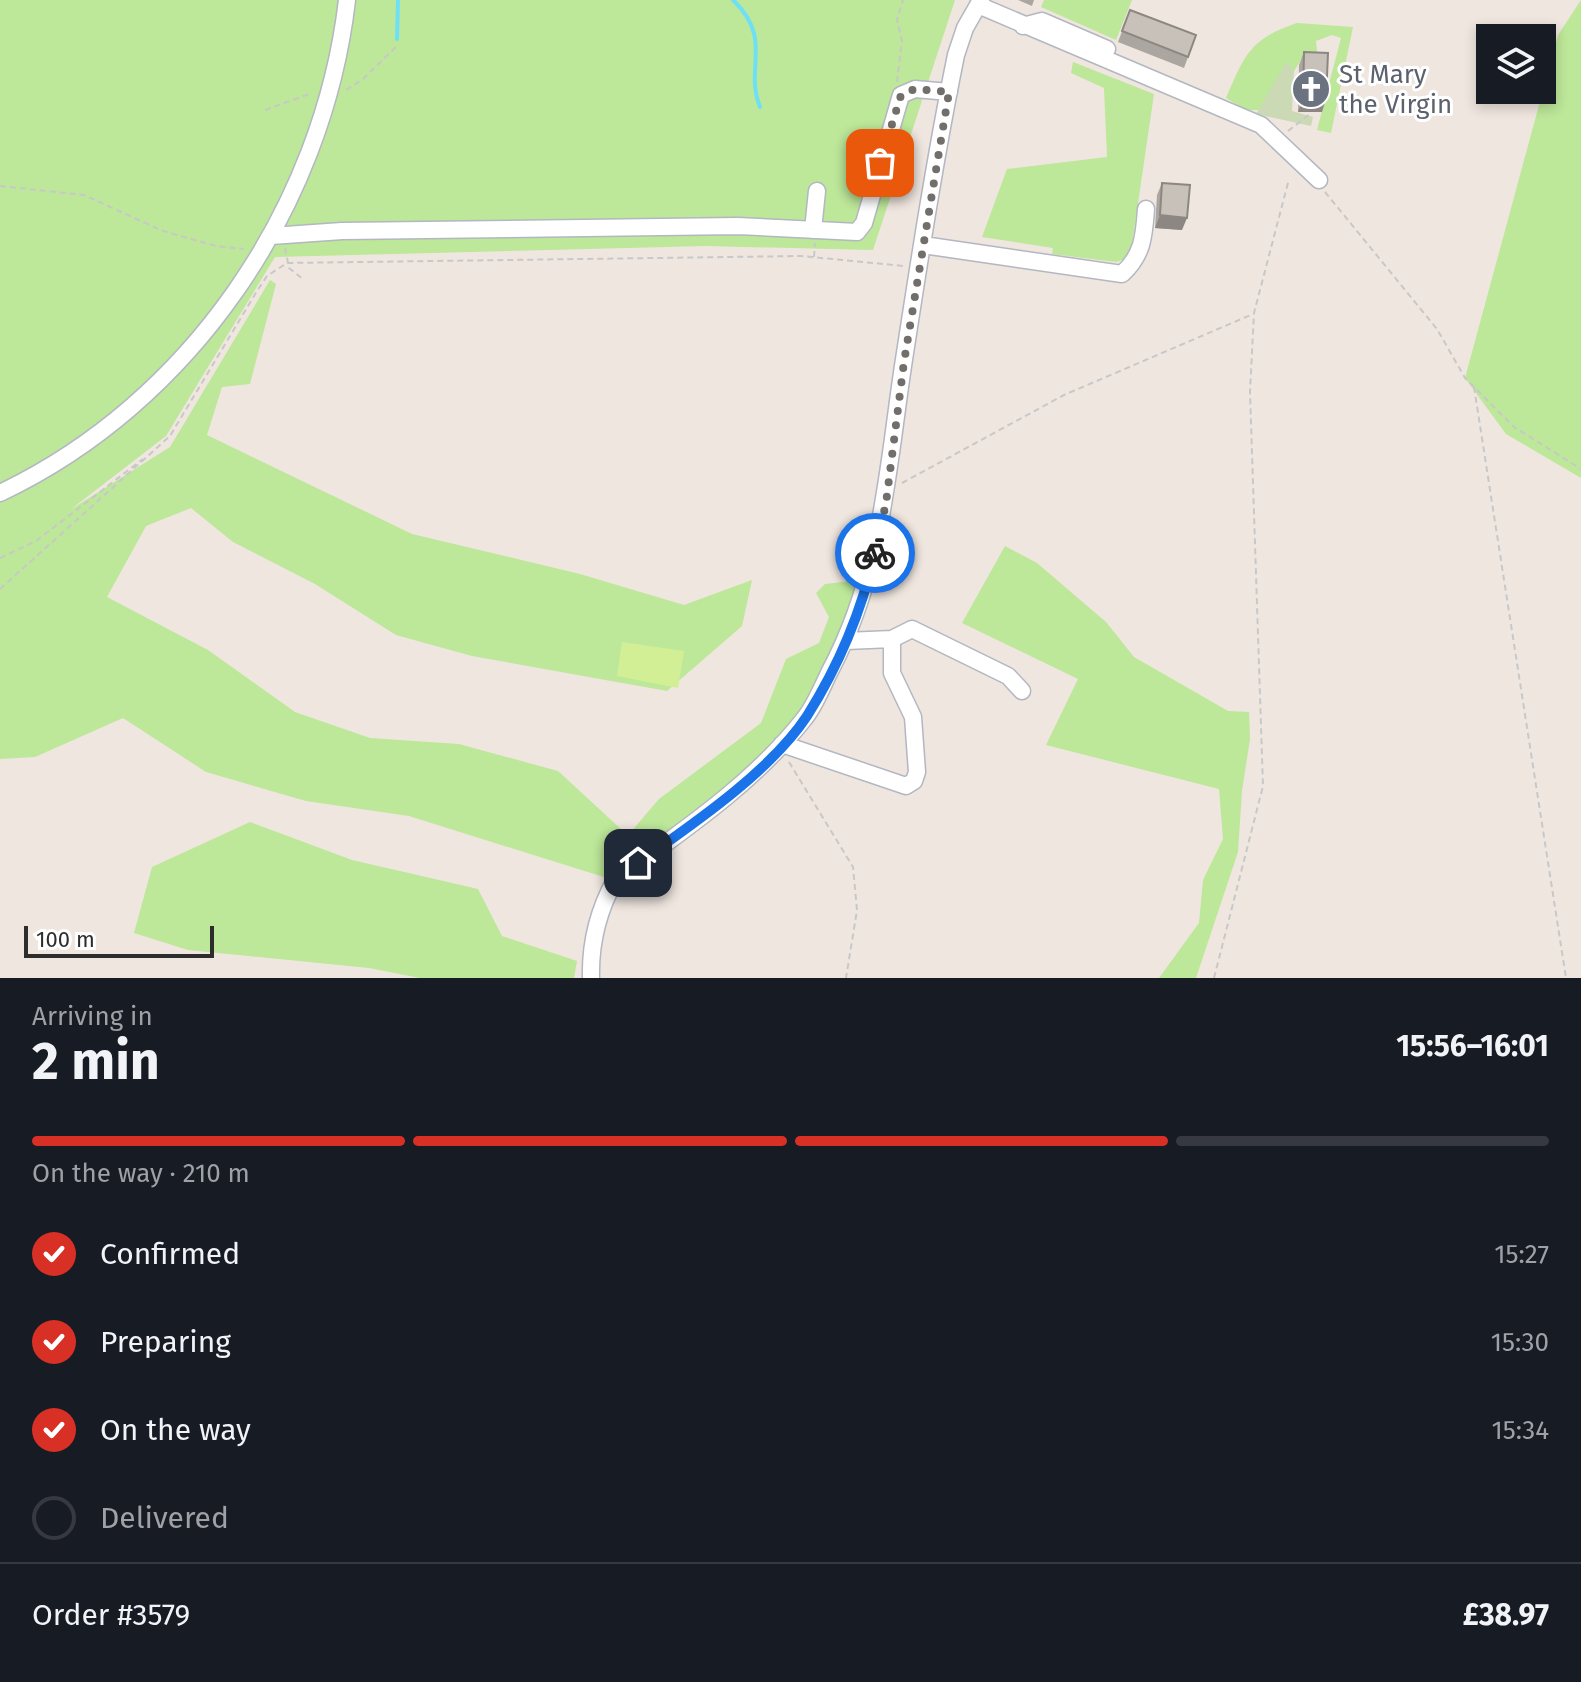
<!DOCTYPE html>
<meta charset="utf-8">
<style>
:root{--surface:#171b24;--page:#242831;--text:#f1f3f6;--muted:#9ea1a6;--line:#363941;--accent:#d93025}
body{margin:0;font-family:"Fira Sans",sans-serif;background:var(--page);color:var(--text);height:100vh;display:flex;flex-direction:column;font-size:30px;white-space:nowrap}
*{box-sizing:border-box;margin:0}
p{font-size:26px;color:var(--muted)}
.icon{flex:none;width:44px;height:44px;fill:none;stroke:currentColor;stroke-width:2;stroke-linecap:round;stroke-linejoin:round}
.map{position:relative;height:978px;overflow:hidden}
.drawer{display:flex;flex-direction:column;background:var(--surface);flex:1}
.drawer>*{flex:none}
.fabs{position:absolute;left:1476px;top:24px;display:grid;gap:16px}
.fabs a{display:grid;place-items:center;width:80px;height:80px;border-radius:0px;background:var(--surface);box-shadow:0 4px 12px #0003;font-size:40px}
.scale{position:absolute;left:24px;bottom:20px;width:190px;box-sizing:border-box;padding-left:8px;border:4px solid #2d2d2d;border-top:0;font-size:22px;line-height:28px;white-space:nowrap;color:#2d2d2d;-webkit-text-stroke:6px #fff;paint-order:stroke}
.pin{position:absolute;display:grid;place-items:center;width:68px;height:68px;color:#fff;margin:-34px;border-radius:16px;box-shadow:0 4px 12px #0006}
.courier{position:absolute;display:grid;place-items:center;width:80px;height:80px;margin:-40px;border:6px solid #1a73e8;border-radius:50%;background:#fff;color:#222;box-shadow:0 2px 10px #0007}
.headline em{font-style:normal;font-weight:700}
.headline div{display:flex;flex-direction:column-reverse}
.headline{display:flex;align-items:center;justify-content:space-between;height:136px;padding:0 32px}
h1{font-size:52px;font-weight:700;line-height:60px}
.bar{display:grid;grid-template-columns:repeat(4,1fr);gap:12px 8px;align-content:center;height:96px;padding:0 32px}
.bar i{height:10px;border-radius:6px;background:var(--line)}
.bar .on{background:var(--accent)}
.bar p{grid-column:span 4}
.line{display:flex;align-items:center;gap:20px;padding:0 32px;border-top:2px solid var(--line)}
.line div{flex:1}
ol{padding:0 32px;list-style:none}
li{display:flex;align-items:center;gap:24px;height:88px}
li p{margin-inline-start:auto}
li .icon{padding:8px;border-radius:50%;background:var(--accent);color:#fff;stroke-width:4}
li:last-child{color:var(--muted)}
li i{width:44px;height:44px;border:4px solid var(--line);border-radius:50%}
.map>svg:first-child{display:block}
.green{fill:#bde799}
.cemetery{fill:#cbdab5}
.pitch{fill:#d3ef95}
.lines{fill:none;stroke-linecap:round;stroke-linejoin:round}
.stream{stroke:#6ee0f5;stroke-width:4}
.minor-casing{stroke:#b3b7c1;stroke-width:19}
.path{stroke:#c8c8c8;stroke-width:2;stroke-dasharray:6 4;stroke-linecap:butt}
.minor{stroke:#fff;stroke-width:16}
.wall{fill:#aca6a0}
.shaded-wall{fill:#8c8782}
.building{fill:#c8c1ba;stroke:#8c8782;stroke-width:2}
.done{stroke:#716e6b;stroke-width:8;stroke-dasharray:0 14.4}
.route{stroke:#1a73e8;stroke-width:10}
.labels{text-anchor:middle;stroke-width:6;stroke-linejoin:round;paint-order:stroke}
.worship-label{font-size:26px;fill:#5b616d;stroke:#fff;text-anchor:start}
</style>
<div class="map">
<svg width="1581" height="978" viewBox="0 0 1581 978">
<rect width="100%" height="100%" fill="#efe6df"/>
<path class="green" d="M0 0H955L873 250 705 246 275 257 166 436 70 510 170 447 270 280 276 284 250 384 222 387 207 435 412 534 580 574 684 605 752 580 742 626 667 691 472 656 396 635 315 584 233 542 191 508 146 526 107 597 208 650 295 712 370 738 459 744 558 771 622 830 630 833 659 799 761 723 786 659 819 643 829 617 816 593 825 584 851 581 860 565H868C852 604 839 649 818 684 767 768 686 824 607 878L409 816 306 801 206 772 123 718 35 757 0 759Z
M1044 0H1132L1116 40 1041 7Z
M1581 0V478L1506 434 1465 378 1558 35Z
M1297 23 1353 27 1331 133 1317 130 1341 38 1332 35 1316 41 1318 60 1302 58 1271 110H1246L1226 98C1245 54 1250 39 1297 23Z
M1073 62 1154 94 1130 258 1116 262 1052 254 1053 248 982 237 1007 169 1107 157 1104 88 1071 73Z
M1005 546 1037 563 1106 622 1134 657 1228 711 1249 712 1250 739 1242 791 1238 852 1196 978H1159L1199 923 1203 880 1223 839 1219 789 1046 745 1078 679 962 623Z
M250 822 352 860 478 889 502 936 577 961 574 978H420L369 968 188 950 134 933 152 867Z"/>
<path class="cemetery" d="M1287 61 1294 70 1292 111 1313 117 1311 126 1256 114Z"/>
<path class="pitch" d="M622 642 684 651 678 688 617 676Z"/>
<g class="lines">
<path class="stream" d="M733 0C774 39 744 68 760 107
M397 39 398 0"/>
<defs>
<path id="minor" d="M978 5 1261 125 1319 180
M1023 26 1042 21 1107 49
M813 230 817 191
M271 236 342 231 738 226 857 232 864 223 901 95 915 89 949 92
M923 245 1122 274C1143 255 1144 236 1146 209
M0 493C190 403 323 208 347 0
M892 639 912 629 1008 676 1022 691
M782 744 906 786 914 781 917 772 913 717 892 673V639L846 641
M591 978C590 942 598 911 615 880 681 832 753 784 804 719 815 706 822 687 830 671 882 573 887 473 903 366 919 262 935 158 956 55L965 28 981 0"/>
</defs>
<use href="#minor" class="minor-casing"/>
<path class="path" d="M897 82 902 41 897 20 903 0
M346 90 363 79 398 45
M265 110 312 93
M1288 131 1310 114
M0 186 84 195 163 231 216 246 244 249
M1325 192 1437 329 1465 378 1514 427 1581 469
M285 248 289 268 304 280
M814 257 815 243
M1474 387 1566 978
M902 483 1064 395 1253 314
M0 558 36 541 143 459
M0 589 170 436 257 291 267 276 287 263 801 256 904 266
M789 762 853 867 857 910 846 978
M1214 978 1263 786 1250 392 1254 313 1289 179"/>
<use href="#minor" class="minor"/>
</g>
<path class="wall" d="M1018 0H1034L1032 6Z
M1130 10 1196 35 1184 68 1118 42Z
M1304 52 1322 112H1298L1299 65Z
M1162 183 1182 230 1155 228 1157 195Z"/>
<path class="shaded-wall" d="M1303 99H1326L1322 112H1298Z
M1160 215 1187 218 1182 230 1155 228Z"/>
<path class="building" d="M1130 10 1196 35 1188 57 1122 31Z
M1304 52 1328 53 1326 99H1303Z
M1162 183 1190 185 1187 218 1160 215Z"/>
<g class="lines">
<path class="done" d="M875 553 886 503 904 362 949 92 915 89 901 95 880 163"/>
<path class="route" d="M638 863C693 824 770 772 807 716 838 667 862 609 875 553"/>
</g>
<defs>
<symbol id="church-disc" viewBox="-11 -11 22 22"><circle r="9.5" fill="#6b7280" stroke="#fff"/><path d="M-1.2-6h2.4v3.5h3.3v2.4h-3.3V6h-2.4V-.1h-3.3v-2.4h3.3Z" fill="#fff"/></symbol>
</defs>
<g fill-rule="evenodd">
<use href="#church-disc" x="1289" y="67" width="44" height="44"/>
</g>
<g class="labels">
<g class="worship-label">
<text x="1339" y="83">St Mary<tspan x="1339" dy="30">the Virgin</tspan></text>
</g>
</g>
</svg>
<div class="fabs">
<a><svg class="icon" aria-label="layers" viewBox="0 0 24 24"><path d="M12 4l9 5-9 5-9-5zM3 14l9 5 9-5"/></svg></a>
</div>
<div class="scale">100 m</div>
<div class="pin" style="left:880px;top:163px;background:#ea580c"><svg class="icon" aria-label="bag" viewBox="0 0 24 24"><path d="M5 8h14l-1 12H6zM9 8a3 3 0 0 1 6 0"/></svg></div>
<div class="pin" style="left:638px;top:863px;background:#1f2937"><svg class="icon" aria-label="home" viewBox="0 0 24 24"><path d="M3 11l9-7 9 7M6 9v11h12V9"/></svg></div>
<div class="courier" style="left:875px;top:553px"><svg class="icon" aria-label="bike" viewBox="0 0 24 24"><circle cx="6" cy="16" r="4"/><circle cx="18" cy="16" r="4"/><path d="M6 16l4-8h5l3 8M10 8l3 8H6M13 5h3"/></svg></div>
</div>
<section class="drawer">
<div class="headline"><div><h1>2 min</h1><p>Arriving in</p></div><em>15:56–16:01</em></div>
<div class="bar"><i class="on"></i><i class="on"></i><i class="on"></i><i></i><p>On the way · 210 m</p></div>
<ol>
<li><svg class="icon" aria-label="check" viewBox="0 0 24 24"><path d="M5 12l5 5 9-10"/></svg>Confirmed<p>15:27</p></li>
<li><svg class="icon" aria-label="check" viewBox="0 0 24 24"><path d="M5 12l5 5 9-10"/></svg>Preparing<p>15:30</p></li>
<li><svg class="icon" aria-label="check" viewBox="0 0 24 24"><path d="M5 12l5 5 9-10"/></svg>On the way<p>15:34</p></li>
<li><i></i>Delivered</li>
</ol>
<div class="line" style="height:104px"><div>Order #3579</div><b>£38.97</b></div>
</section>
